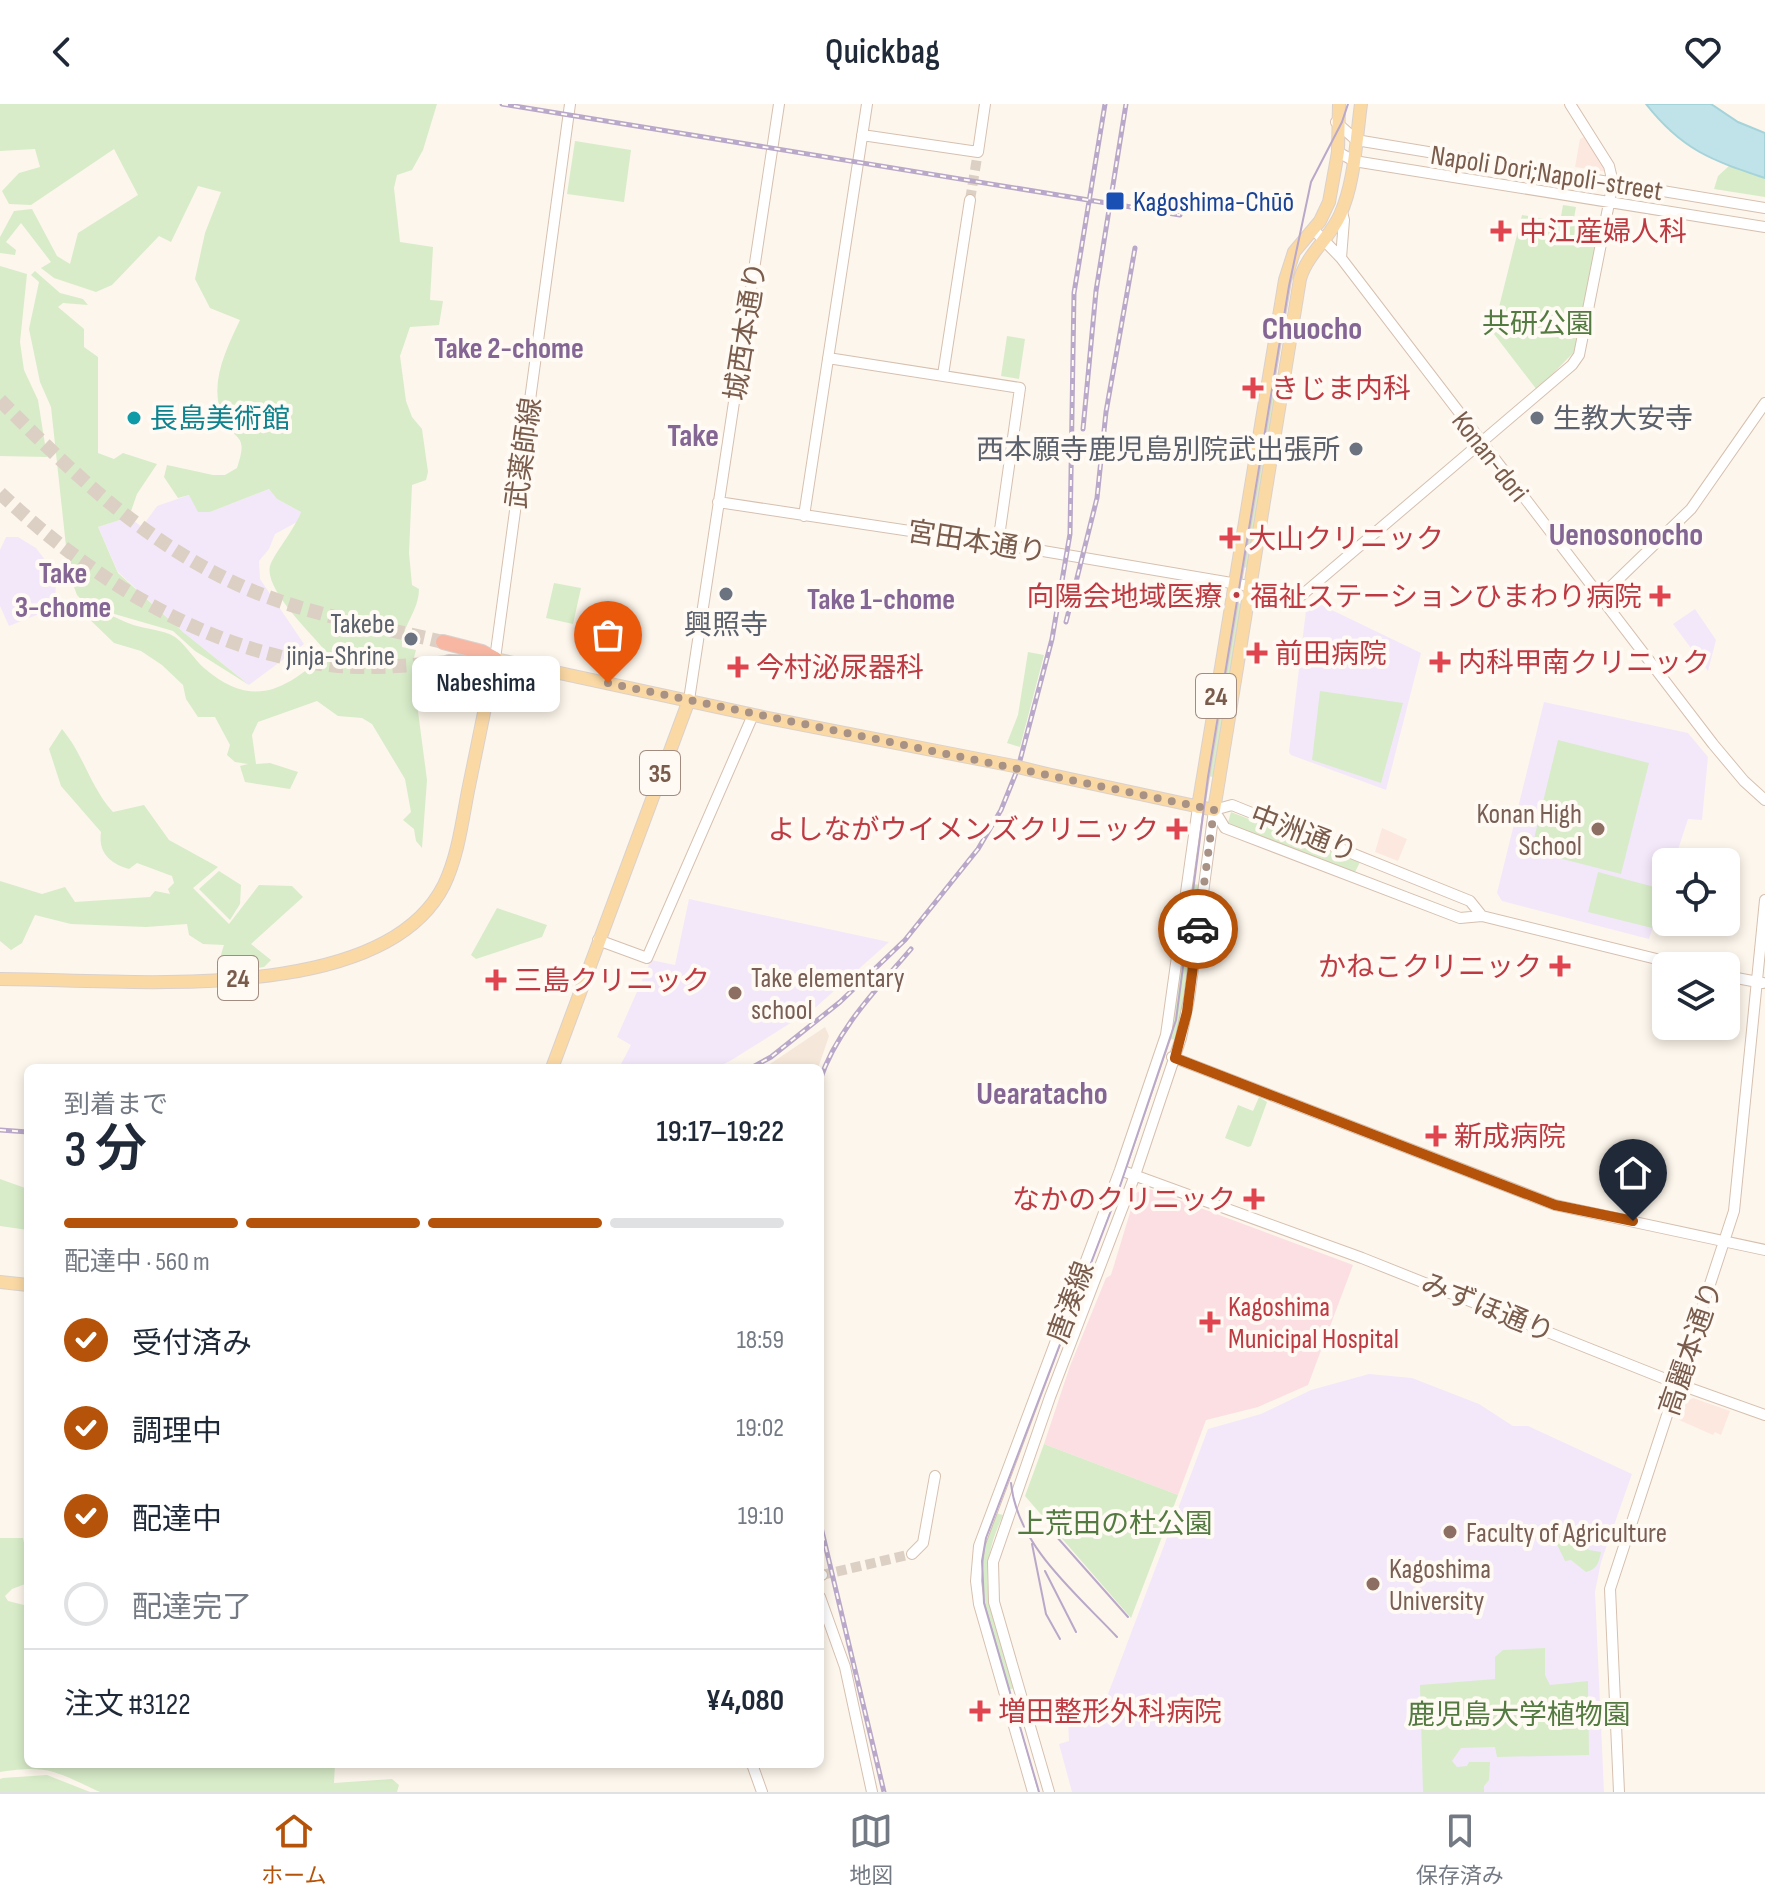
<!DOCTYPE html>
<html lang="ja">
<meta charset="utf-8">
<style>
:root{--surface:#fff;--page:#f6f6f7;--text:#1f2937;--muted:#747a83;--line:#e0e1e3;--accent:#b45309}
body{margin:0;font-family:"Sofia Sans Condensed","Noto Sans JP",sans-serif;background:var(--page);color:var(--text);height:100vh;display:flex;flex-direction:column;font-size:30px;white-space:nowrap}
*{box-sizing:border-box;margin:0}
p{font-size:26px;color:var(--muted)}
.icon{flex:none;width:44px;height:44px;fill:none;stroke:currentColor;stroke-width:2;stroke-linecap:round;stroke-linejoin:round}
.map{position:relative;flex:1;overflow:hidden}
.details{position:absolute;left:24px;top:960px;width:800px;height:704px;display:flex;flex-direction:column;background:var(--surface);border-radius:12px;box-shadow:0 4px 12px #0003}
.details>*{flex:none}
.controls{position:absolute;left:1652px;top:744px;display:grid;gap:16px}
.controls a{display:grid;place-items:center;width:88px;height:88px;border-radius:12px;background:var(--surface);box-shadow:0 4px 12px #0003;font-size:40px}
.pin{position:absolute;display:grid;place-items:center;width:68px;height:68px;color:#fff;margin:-82px -34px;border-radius:50% 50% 50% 0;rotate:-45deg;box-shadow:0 0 8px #0007}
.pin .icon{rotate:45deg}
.courier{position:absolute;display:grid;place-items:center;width:80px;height:80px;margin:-40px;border:6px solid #b45309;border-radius:50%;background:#fff;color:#222;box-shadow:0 2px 10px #0007}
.bubble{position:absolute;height:56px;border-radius:12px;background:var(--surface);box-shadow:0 4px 12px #0003;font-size:26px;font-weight:600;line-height:56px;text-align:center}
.overview em{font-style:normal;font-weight:600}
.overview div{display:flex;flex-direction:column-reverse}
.overview{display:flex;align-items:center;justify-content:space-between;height:136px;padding:0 40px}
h1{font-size:52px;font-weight:600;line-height:60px}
.bar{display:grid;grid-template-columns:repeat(4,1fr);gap:12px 8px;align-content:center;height:96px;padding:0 40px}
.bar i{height:10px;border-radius:6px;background:var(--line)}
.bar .selected{background:var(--accent)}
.bar p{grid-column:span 4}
.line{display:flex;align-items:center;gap:20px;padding:0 40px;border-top:2px solid var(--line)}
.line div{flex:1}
ol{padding:0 40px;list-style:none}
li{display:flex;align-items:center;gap:24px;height:88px}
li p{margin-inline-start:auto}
li .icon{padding:8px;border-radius:50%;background:var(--accent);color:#fff;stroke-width:4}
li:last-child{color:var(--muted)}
li i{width:44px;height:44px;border:4px solid var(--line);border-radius:50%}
header{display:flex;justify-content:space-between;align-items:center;height:104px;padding:0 40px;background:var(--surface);font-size:36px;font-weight:600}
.tab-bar{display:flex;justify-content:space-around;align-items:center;height:112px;border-top:2px solid var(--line);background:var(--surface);font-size:22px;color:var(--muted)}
.tab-bar a{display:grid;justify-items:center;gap:4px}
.tab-bar .selected{color:var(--accent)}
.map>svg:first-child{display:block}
.residential{fill:#f5e8da}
.commercial{fill:#fde8e0}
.education{fill:#f3e8fa}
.medical{fill:#fbdfe3}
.green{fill:#d8ecc9}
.water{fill:#bfe3e8;stroke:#a5d3da;stroke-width:2}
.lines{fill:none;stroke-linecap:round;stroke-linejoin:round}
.secondary-tunnel{stroke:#dcd0c4;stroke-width:10;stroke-dasharray:10 5;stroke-linecap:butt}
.highway-tunnel{stroke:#dcd0c4;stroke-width:14;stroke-dasharray:14 7;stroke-linecap:butt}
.secondary-casing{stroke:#d6c0b0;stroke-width:12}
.primary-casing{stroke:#dad1cd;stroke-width:14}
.highway-casing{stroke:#dad1cd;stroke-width:16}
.secondary{stroke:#fff;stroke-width:10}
.primary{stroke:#fbd9a5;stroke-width:12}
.highway{stroke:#f7b7a3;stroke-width:14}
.tram{stroke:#b9a8c9;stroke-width:2}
.rail-casing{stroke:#b9a8c9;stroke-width:5}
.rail{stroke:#fffaf3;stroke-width:2;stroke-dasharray:6;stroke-linecap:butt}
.primary-bridge-casing{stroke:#dad1cd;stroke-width:14;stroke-linecap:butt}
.primary-bridge{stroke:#fbd9a5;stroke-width:12}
.done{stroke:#a89285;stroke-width:8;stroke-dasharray:0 14.4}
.route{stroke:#b45309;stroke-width:10}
.transit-dot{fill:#1a4fb4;stroke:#fffaf3;stroke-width:3}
.health-dot{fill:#e0444e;stroke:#fffaf3;stroke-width:3}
.culture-dot{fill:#0f9aa8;stroke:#fffaf3;stroke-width:3}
.worship-dot{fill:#6b7280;stroke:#fffaf3;stroke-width:3}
.education-dot{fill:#8d6e63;stroke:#fffaf3;stroke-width:3}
.labels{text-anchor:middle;stroke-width:8;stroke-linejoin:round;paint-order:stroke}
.shield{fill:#fffaf3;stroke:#a28b7f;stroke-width:2}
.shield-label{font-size:26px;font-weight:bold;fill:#7a5c4d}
.street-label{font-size:28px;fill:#7a5c4d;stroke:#fffaf3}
.transit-label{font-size:28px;fill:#164399;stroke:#fffaf3;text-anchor:start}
.health-label{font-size:28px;fill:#be3a42;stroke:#fffaf3;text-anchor:start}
.park-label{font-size:28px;fill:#537a41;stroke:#fffaf3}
.culture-label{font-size:28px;fill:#0d838f;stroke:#fffaf3;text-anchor:start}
.worship-label{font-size:28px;fill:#5b616d;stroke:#fffaf3;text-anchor:end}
.education-label{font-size:28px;fill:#785e54;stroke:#fffaf3;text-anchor:start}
.neighbourhood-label{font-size:30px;font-weight:bold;fill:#846695;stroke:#fffaf3}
.quarter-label{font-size:32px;font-weight:bold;fill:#846695;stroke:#fffaf3}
</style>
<header><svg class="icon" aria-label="back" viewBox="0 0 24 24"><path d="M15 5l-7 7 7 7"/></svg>Quickbag<svg class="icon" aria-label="heart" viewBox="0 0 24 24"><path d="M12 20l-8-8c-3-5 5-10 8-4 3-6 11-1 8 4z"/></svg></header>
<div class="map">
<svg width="1765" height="1688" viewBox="0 0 1765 1688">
<rect width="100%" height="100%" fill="#fdf6ec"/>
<path class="residential" d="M825 923 829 932 818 964H764Z"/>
<path class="commercial" d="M1584 33 1608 68 1575 63 1580 35Z
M1382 724 1407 735 1398 757 1375 748Z
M1693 1294 1730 1307 1721 1331 1715 1328 1713 1331 1679 1316 1685 1298Z"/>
<path class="education" d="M269 385 277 395 301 408 297 418 275 430 269 445 259 457 260 475 304 540 249 581 183 528 118 468 98 423 129 413 142 423 157 402 189 391 210 408Z
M6 433H18L36 444 51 464 56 477 55 498 39 510 9 522 0 502V446Z
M1311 496 1421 549 1386 686 1291 651 1289 648 1307 498Z
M1695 505 1716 536 1708 567 1673 520Z
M1544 598 1688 629 1708 653 1702 716 1688 715 1674 758H1666V784L1649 835 1502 797 1497 789Z
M689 795 889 838 816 903 730 957 715 964H619L631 941 617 933 651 856 675 861Z
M1369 1270 1412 1274 1479 1300 1513 1322H1528L1632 1370 1601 1458 1595 1488 1604 1688H1072L1059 1640 1069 1637 1068 1617 1102 1606 1208 1325 1261 1310 1311 1286Z"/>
<path class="medical" d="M1147 1084 1353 1161 1308 1281 1258 1303 1206 1316 1178 1391 1044 1340 1070 1262 1106 1174 1111 1171 1136 1089Z"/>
<path class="green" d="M0 0H437L423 46 412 66 397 71 394 84 400 138 433 143 430 196 443 197 439 221 410 223 400 252 406 297 412 313 422 325 428 368 426 376 412 381 409 449 412 481 419 485C419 507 401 523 402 543L416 546 413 557 437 570 419 572 417 600 427 676 422 744 416 737 414 725 403 716 411 708 405 675 372 620 362 614 338 612 317 597 258 618 252 631 256 660 270 659 298 668 290 685 245 678 240 662 248 660 235 658 227 651 230 641 215 613H198L186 595 183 581 162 561 141 547 114 539 81 507C97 503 113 513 128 519 141 525 163 525 175 533 186 541 194 555 204 564 253 606 285 586 327 549 313 531 264 486 270 462 273 451 295 425 301 408L277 395 269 385 210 408H198L189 391 178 394 164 373 167 361 213 371H225L237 364C249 328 235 339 223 314 208 280 226 246 240 216L210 204 195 175 205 129 221 88 198 82 171 138 159 132 112 181 96 188 54 174 41 164 51 158 21 119 6 138 16 146 15 151 0 149V133L14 107 32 105 57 152 70 160 78 129 138 91 114 45 31 101 9 100 2 87 19 69 40 63 35 45 0 47Z
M575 37 631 46 624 98 567 90Z
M1729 62 1765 74V93L1714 85 1718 72Z
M1563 101 1576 103 1573 120 1599 125 1574 248 1537 286 1494 230 1495 219 1522 111 1560 118Z
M0 162 27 170 20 238 24 266 38 296 47 353 0 352Z
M35 167 60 189 83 195 88 201 63 199 58 203 84 225V243L98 253V349L114 355 123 349 157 360 137 390 129 413 98 423 118 469 183 528 249 581 195 547 173 527 87 502 77 491 69 470 51 303 40 278 29 225 39 178 31 171Z
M1007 232 1025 235 1019 275 1001 272Z
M1273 272 1281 273 1249 464 1242 463Z
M554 479 581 484 573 520 546 514Z
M1237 499 1244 500 1214 673 1206 672Z
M1028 548 1044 551 1020 643 1007 639 1018 611Z
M1320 587 1403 599 1381 679 1312 656Z
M62 625C84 651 90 683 113 708L144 701 169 736 218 763 193 784 229 820 259 781 292 782 303 793 251 840 271 856 264 863 229 868C218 859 220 853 224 841L203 840 189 831 187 820 146 823 71 820 35 811 22 839 11 846 0 837V777L42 790 65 783 75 798 150 793 155 787 170 790 168 785 174 779 172 772 137 759 129 765C110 759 98 749 101 728L61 682 49 645Z
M1558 636 1649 659 1621 770 1531 747Z
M1231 708 1360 758 1353 772 1227 722Z
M219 767 241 781 240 800 230 816 199 785Z
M1598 768 1662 785 1652 824 1588 808Z
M1193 780 1200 781 1177 936 1170 935Z
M497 804 547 821 542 833 476 855 471 851Z
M1259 993 1267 998 1251 1042 1248 1043 1225 1034 1238 1001 1253 1007Z
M0 1075 28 1085V1126L0 1122Z
M1044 1340 1178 1391 1131 1514 1025 1392Z
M995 1409 1003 1411C997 1425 991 1439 989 1454 981 1495 1004 1544 1015 1584L1008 1586C996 1545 976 1500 980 1457 982 1440 990 1424 995 1409Z
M1575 1431 1589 1446 1601 1448C1599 1459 1597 1465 1586 1468L1571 1456 1565 1457 1553 1432Z
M0 1434H23L28 1457V1479L12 1485 5 1492 8 1497 28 1502V1660H335L334 1679 392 1675 399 1681 397 1688H100C56 1668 49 1660 0 1668Z
M1545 1544V1571L1550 1581 1588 1577 1589 1651 1497 1653 1495 1643 1461 1644 1452 1657 1457 1663 1467 1662 1469 1658H1490L1489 1676 1484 1682V1688H1423L1420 1581 1495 1575V1553L1503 1546Z
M47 1671 90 1688H0V1675L3 1674Z"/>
<path class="water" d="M1646 0H1711L1738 18 1765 29V74C1711 56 1682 46 1646 0Z"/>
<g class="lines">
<path class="secondary-tunnel" d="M970 96 977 54
M822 1471 912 1450"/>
<path class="highway-tunnel" d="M0 296C77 374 152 445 255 488 315 512 380 523 443 538
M0 389C91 475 211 551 338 562 375 565 412 561 449 558"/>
<defs>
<path id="secondary" d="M1336 18 1356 36 1765 104
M862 31 978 48 985 0
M1338 48 1354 57 1765 123
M1313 125 1341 154 1713 640 1744 677 1765 696
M1341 154 1344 116 1342 108
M828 254 1020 284 998 440
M943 271 970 96
M718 398 1043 447 1302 491 1572 261 1579 251 1613 79 1609 62 1570 0
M804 412 867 0
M1600 493 1691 405 1765 299
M495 555 570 0
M689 596 779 0
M1214 706 1225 724 1460 814 1482 812 1685 862
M1214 706 1232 701 1470 797 1482 812
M598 836 647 854 753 611
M1726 872 1763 879
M1172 953 1555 1101 1765 1146
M1120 1066 1362 1154 1678 1280 1765 1311
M912 1450 923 1439 935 1372
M820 1471H822
M820 1493 845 1563 872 1688
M752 1660 762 1688
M1033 1688 979 1500 976 1477 979 1442 1120 1066 1166 931 1198 703
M1049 1688 994 1498 993 1458 1050 1293 1135 1071 1181 934 1189 895 1214 706
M1619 1688 1610 1485 1734 1107 1765 796"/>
<path id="primary" d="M1047 670 1214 706 1300 175C1307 150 1330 134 1340 111 1355 78 1356 36 1361 0
M1198 703 1285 176 1294 148 1320 117 1329 98 1338 48 1339 0
M0 875C116 875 382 905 444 781 458 752 462 718 468 687 477 643 486 599 495 555L763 613 1014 662
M552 964 689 596
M0 1178 28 1181"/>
<path id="highway" d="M443 538 482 548 495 555
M449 558 480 559 495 555"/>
</defs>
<use href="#secondary" class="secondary-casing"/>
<use href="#primary" class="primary-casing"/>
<use href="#highway" class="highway-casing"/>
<use href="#secondary" class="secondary"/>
<use href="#primary" class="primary"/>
<use href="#highway" class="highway"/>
<path class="tram" d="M1011 1379C1017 1442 1077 1490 1117 1533
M1056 1432 1128 1513
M1032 1440 1046 1510 1060 1535
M1045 1467 1076 1528
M1039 1688 984 1499 982 1457 986 1434 1117 1091 1176 916 1208 673 1289 182 1311 78 1342 18 1348 0"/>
<defs>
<path id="rail" d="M502 0 1180 111
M1083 325 1096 187 1126 0
M1066 518 1097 394 1106 308 1135 144
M751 964 771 953 840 898 905 836 978 745 1001 706 1018 664 1052 535 1070 430 1074 189 1105 0
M820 976C837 925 877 885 911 845
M0 1026 28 1028
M820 1419 884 1688"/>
</defs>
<use href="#rail" class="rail-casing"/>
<use href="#rail" class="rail"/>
<defs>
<path id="primary-bridge" d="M1014 662 1047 670"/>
</defs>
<use href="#primary-bridge" class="primary-bridge-casing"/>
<use href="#primary-bridge" class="primary-bridge"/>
</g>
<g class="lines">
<path class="done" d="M608 579 1214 706 1198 825"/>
<path class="route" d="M1198 825 1187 908 1175 954 1555 1101 1633 1117"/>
</g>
<rect class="transit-dot" x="1105" y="87" width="20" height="20" rx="4"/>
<g class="health-dot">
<path d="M1497 115h8v8h8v8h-8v8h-8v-8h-8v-8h8z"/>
<path d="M1249 272h8v8h8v8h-8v8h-8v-8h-8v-8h8z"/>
<path d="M1226 422h8v8h8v8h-8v8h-8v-8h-8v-8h8z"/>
<path d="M1656 480h8v8h8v8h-8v8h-8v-8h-8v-8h8z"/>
<path d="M1253 537h8v8h8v8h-8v8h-8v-8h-8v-8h8z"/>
<path d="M1436 546h8v8h8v8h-8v8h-8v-8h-8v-8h8z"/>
<path d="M734 551h8v8h8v8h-8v8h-8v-8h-8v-8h8z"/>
<path d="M1173 713h8v8h8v8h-8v8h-8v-8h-8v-8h8z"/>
<path d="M1556 850h8v8h8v8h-8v8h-8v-8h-8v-8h8z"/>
<path d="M492 864h8v8h8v8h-8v8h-8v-8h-8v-8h8z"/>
<path d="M1432 1020h8v8h8v8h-8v8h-8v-8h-8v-8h8z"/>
<path d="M1250 1083h8v8h8v8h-8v8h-8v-8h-8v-8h8z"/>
<path d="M1206 1206h8v8h8v8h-8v8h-8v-8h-8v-8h8z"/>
<path d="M976 1595h8v8h8v8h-8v8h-8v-8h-8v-8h8z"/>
</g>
<circle class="culture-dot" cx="134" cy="314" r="8"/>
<g class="worship-dot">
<circle cx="1537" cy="314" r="8"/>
<circle cx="1356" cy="345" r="8"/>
<circle cx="726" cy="490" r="8"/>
<circle cx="411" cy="535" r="8"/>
</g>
<g class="education-dot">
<circle cx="1598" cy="725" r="8"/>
<circle cx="735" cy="889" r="8"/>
<circle cx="1450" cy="1428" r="8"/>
<circle cx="1373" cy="1480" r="8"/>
</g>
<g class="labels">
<g class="shield">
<rect x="1196" y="570" width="40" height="44" rx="6"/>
<rect x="640" y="647" width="40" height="44" rx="6"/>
<rect x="218" y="852" width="40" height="44" rx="6"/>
</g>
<g class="shield-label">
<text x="1216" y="601">24</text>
<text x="660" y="678">35</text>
<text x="238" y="883">24</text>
</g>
<g class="street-label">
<text transform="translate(1547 68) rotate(9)" y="10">Napoli Dori;Napoli-street</text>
<text transform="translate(745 227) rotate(-81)" y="10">城西本通り</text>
<text transform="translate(523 349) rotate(-82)" y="10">武薬師線</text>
<text transform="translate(1491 352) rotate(52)" y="10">Konan-dori</text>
<text transform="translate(977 437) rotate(9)" y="10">宮田本通り</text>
<text transform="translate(1304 729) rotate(21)" y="10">中洲通り</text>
<text transform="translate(1070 1198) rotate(-70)" y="10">唐湊線</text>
<text transform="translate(1488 1203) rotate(22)" y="10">みずほ通り</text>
<text transform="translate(1690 1244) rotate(-71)" y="10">高麗本通り</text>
</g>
<g class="transit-label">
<text x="1133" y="107">Kagoshima-Chūō</text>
</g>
<g class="health-label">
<text x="1519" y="137">中江産婦人科</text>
<text x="1271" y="294">きじま内科</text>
<text x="1248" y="444">大山クリニック</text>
<text x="1642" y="502" text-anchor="end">向陽会地域医療・福祉ステーションひまわり病院</text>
<text x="1275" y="559">前田病院</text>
<text x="1458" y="568">内科甲南クリニック</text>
<text x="756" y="573">今村泌尿器科</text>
<text x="1159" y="735" text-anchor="end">よしながウイメンズクリニック</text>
<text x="1542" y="872" text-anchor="end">かねこクリニック</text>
<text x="514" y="886">三島クリニック</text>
<text x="1454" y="1042">新成病院</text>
<text x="1236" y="1105" text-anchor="end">なかのクリニック</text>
<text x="1228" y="1212">Kagoshima<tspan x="1228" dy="32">Municipal Hospital</tspan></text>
<text x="998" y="1617">増田整形外科病院</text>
</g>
<g class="park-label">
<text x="1538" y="229">共研公園</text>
<text x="1115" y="1429">上荒田の杜公園</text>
<text x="1519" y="1620">鹿児島大学植物園</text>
</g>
<g class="culture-label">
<text x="150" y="324">長島美術館</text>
</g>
<g class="worship-label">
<text x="1553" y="324" text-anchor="start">生教大安寺</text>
<text x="1340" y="355">西本願寺鹿児島別院武出張所</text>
<text x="395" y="529">Takebe<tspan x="395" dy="32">jinja-Shrine</tspan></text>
<text x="726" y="530" text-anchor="middle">興照寺</text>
</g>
<g class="education-label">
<text x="1582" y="719" text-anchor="end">Konan High<tspan x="1582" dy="32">School</tspan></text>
<text x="751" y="883">Take elementary<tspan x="751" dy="32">school</tspan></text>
<text x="1466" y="1438">Faculty of Agriculture</text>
<text x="1389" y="1474">Kagoshima<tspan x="1389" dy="32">University</tspan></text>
</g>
<g class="neighbourhood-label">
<text x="509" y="254">Take 2-chome</text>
<text x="63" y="479">Take<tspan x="63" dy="34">3-chome</tspan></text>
<text x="881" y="505">Take 1-chome</text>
</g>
<g class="quarter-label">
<text x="1312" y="235">Chuocho</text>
<text x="693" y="342">Take</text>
<text x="1626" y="441">Uenosonocho</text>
<text x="1042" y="1000">Uearatacho</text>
</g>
</g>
</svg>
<div class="controls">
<a><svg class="icon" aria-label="locate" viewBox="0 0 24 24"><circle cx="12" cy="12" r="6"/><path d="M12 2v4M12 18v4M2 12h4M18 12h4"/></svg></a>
<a><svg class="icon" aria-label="layers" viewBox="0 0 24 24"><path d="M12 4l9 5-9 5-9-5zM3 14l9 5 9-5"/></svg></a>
</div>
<div class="pin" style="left:608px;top:579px;background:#ea580c"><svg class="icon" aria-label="bag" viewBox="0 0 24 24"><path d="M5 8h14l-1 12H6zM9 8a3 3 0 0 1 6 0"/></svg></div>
<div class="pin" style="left:1633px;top:1117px;background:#1f2937"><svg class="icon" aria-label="home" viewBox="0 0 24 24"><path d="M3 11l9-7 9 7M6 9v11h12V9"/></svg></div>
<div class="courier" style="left:1198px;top:825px"><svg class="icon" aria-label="car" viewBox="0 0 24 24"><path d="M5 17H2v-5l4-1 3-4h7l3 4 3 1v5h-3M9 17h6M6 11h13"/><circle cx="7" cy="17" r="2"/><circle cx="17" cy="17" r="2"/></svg></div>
<div class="bubble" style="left:412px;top:552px;width:148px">Nabeshima</div>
<section class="details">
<div class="overview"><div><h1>3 分</h1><p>到着まで</p></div><em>19:17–19:22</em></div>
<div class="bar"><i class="selected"></i><i class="selected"></i><i class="selected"></i><i></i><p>配達中 · 560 m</p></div>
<ol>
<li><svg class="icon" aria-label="check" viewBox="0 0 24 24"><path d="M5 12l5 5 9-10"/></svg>受付済み<p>18:59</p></li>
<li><svg class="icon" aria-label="check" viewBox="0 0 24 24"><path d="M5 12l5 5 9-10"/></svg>調理中<p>19:02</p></li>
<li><svg class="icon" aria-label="check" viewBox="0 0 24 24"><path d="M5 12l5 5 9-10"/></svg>配達中<p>19:10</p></li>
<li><i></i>配達完了</li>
</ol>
<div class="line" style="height:104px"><div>注文 #3122</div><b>¥4,080</b></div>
</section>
</div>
<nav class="tab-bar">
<a class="selected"><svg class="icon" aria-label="home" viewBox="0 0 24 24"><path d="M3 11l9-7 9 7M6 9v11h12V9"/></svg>ホーム</a>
<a><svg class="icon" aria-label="map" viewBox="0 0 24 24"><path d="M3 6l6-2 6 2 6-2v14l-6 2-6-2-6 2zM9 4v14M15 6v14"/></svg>地図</a>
<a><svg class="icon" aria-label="saved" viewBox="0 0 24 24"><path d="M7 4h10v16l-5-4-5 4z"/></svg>保存済み</a>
</nav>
